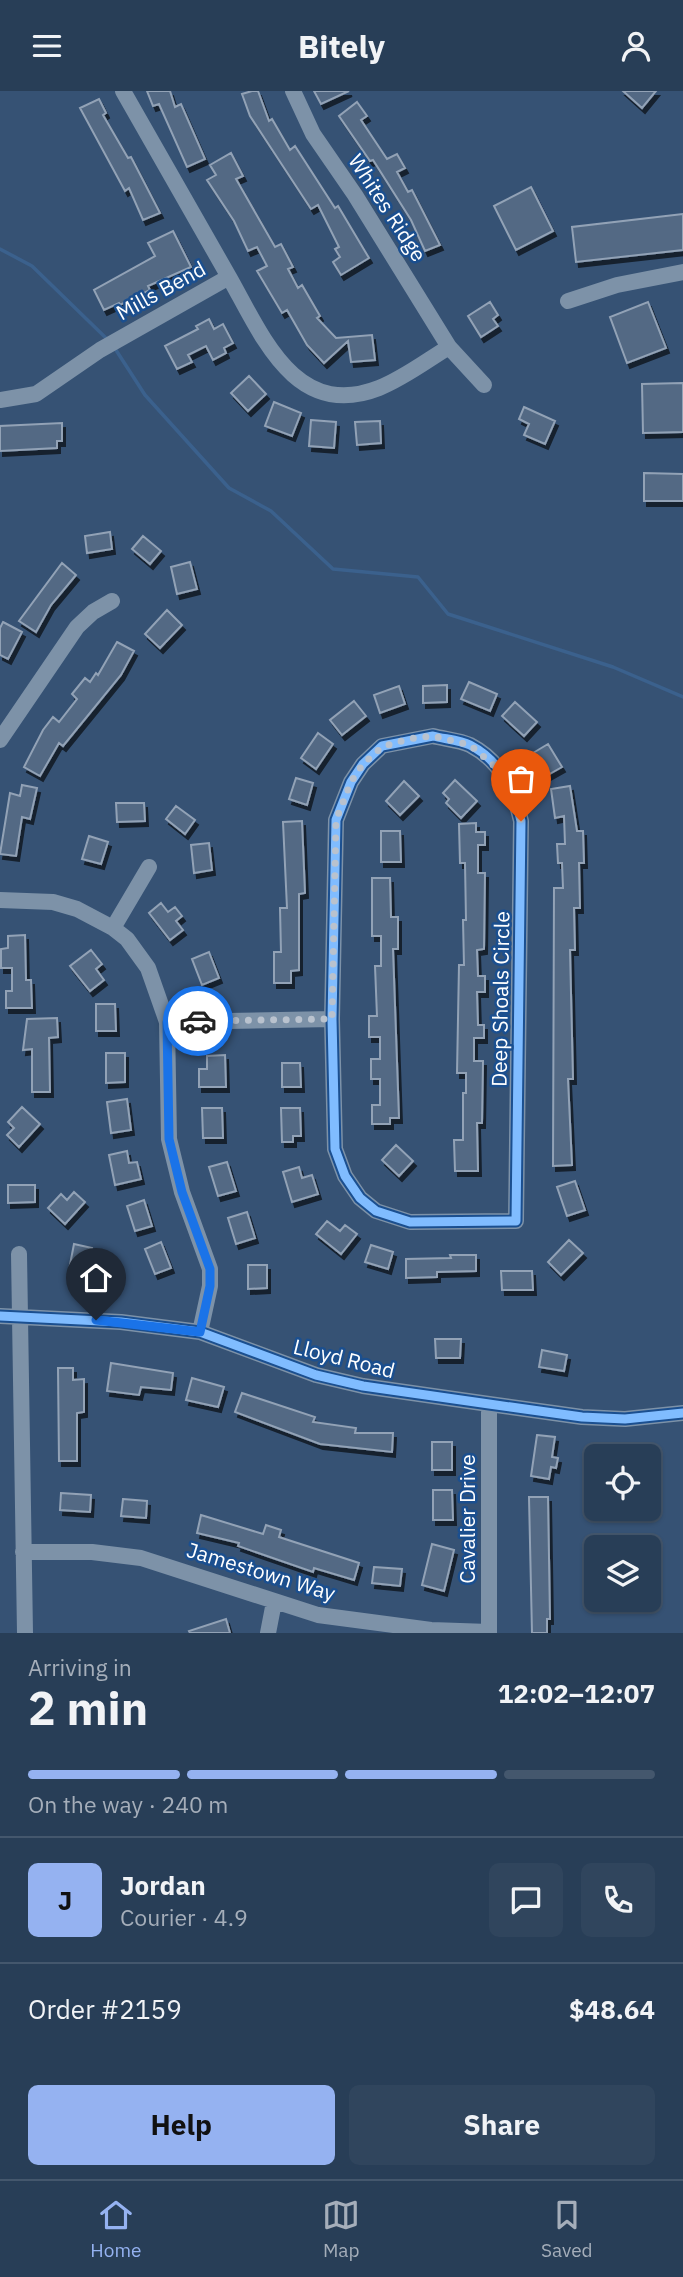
<!DOCTYPE html>
<meta charset="utf-8">
<style>
:root{--surface:#283e57;--page:#30455d;--text:#f1f3f6;--muted:#a5aeba;--line:#44576d;--accent:#95b2f1}
body{margin:0;font-family:"IBM Plex Sans",sans-serif;background:var(--page);color:var(--text);height:100vh;display:flex;flex-direction:column;font-size:26px;white-space:nowrap}
*{box-sizing:border-box;margin:0}
p{font-size:23px;color:var(--muted)}
.icon{flex:none;width:38px;height:38px;fill:none;stroke:currentColor;stroke-width:2;stroke-linecap:round;stroke-linejoin:round}
.map{position:relative;height:1542px;overflow:hidden}
.side{display:flex;flex-direction:column;background:var(--surface);flex:1}
.side>*{flex:none}
.fabs{position:absolute;left:584px;top:1353px;display:grid;gap:14px}
.fabs a{display:grid;place-items:center;width:77px;height:77px;border-radius:10px;background:var(--surface);box-shadow:0 2px 5px #0004,0 0 0 2px var(--line);font-size:35px}
.pin{position:absolute;display:grid;place-items:center;width:60px;height:60px;color:#fff;margin:-72px -30px;border-radius:50% 50% 50% 0;rotate:-45deg;box-shadow:0 0 7px #0007}
.pin .icon{rotate:45deg}
.courier{position:absolute;display:grid;place-items:center;width:70px;height:70px;margin:-35px;border:5px solid #1a73e8;border-radius:50%;background:#fff;color:#222;box-shadow:0 2px 9px #0007}
.headline em{font-style:normal;font-weight:700}
.headline div{display:flex;flex-direction:column-reverse}
.headline{display:flex;align-items:center;justify-content:space-between;height:119px;padding:0 28px}
h1{font-size:46px;font-weight:700;line-height:52px}
.bar{display:grid;grid-template-columns:repeat(4,1fr);gap:10px 7px;align-content:center;height:84px;padding:0 28px}
.bar i{height:9px;border-radius:5px;background:var(--line)}
.bar .active{background:var(--accent)}
.bar p{grid-column:span 4}
.line{display:flex;align-items:center;gap:18px;padding:0 28px;border-top:2px solid var(--line)}
.line div{flex:1}
.round{display:grid;place-items:center;flex:none;width:74px;height:74px;border-radius:10px;background:var(--page)}
.primary-button{display:flex;gap:14px;margin-top:auto;padding:14px 28px}
.primary-button a{flex:1;height:80px;border-radius:10px;background:var(--accent);color:#111;font-size:28px;font-weight:700;line-height:80px;text-align:center}
.primary-button a+a{background:var(--page);color:var(--text)}
header{display:flex;justify-content:space-between;align-items:center;height:91px;padding:0 28px;background:var(--surface);font-size:32px;font-weight:700}
.menu{display:flex;justify-content:space-around;align-items:center;height:98px;border-top:2px solid var(--line);background:var(--surface);font-size:19px;color:var(--muted)}
.menu a{display:grid;justify-items:center;gap:4px}
.menu .active{color:var(--accent)}
.map>svg:first-child{display:block}
.lines{fill:none;stroke-linecap:round;stroke-linejoin:round}
.stream{stroke:#3b618d;stroke-width:3.5}
.building{fill:#526984;stroke:#92a2b6;stroke-width:2;filter:url(#shadow)}
.minor{stroke:#7d92a8;stroke-width:16}
.cycleway-casing{stroke:#1b4f8f;stroke-width:13}
.cycleway{stroke:#80bcff;stroke-width:9}
.done{stroke:#b9c2ce;stroke-width:7;stroke-dasharray:0 12.6}
.route{stroke:#1a73e8;stroke-width:9}
.labels{text-anchor:middle;stroke-width:5;stroke-linejoin:round;paint-order:stroke}
.street-label{font-size:21px;fill:#fff;stroke:#1b4f8f}
</style>
<header><svg class="icon" aria-label="menu" viewBox="0 0 24 24"><path d="M4 6h16M4 12h16M4 18h16"/></svg>Bitely<svg class="icon" aria-label="person" viewBox="0 0 24 24"><circle cx="12" cy="8" r="4"/><path d="M4 21q1-7 8-7t8 7"/></svg></header>
<div class="map">
<svg width="683" height="1542" viewBox="0 0 683 1542">
<defs>
<filter id="shadow"><feDropShadow dx="3" dy="5" stdDeviation="0" flood-color="#0009"/></filter>
</defs>
<rect width="100%" height="100%" fill="#365274"/>
<g class="lines">
<path class="stream" d="M0 158 32 175 107 248
M114 256 145 304 229 397 271 420 333 478 418 486 448 523 613 576 683 606"/>
</g>
<path class="building" d="M147 0H170L175 16 181 13 205 68 187 76 159 13 153 15Z
M252 0H258L269 30 272 28 290 59 295 55 335 117 338 115 369 167 341 184 333 171 340 166 335 158 339 156 318 114 311 118 250 25 242 3Z
M314 0H349L321 13Z
M623 0H656L642 17Z
M99 8 106 22 103 24 128 67 131 66 160 122 143 129 129 97 125 100 80 17Z
M357 11 367 25 361 29 387 68 397 63 405 77 397 81 408 101 412 99 440 154 425 160 411 129 373 69 370 70 339 25Z
M231 62 243 85 236 88 275 156 281 153 293 176 288 178 298 197 302 194 320 225 317 227 336 247 372 244 375 269 351 271 348 250 324 272 307 254 287 219 282 222 257 180 267 175 257 156 248 160 234 130 207 89 216 84 210 74Z
M531 96 553 140 516 159 494 115Z
M683 123V159L576 171 572 136Z
M173 140 191 176 148 195 150 199 120 214 119 212 104 219 94 199 155 165 148 152Z
M490 211 498 224 493 228 498 235 481 246 468 225Z
M648 211 666 257 627 272 610 226Z
M209 228 214 238 223 233 233 252 224 257 226 262 213 269 206 255 188 264 192 271 177 278 165 255 198 238 196 235Z
M249 285 266 303 248 320 231 302Z
M683 292V341L643 342 642 293Z
M274 311 301 322 292 345 265 335Z
M524 316 555 330 545 353 524 344 529 333 519 328Z
M311 329 336 331 334 357 309 355Z
M380 330 381 352 357 354 355 331Z
M62 332V350H57V357L0 360V335Z
M644 382 683 383V410H644Z
M110 441 112 458 87 462 85 445Z
M143 445 161 460 150 473 132 458Z
M190 471 197 498 177 503 171 476Z
M62 472 76 484 51 514 36 541 19 530Z
M167 519 182 534 160 557 145 543Z
M3 531 22 541 8 568 0 564V537Z
M117 551 134 560 121 584 63 655 59 652 40 685 24 676 43 639 53 626 59 631 77 608 72 603 85 587 90 591 96 582 98 584Z
M469 591 497 603 490 620 461 608Z
M447 594V611L423 612V595Z
M399 595 405 613 380 622 374 604Z
M354 610 366 625 342 644 330 629Z
M515 611 537 631 524 645 502 625Z
M318 642 333 653 316 678 301 667Z
M548 653 562 676 546 685 533 662Z
M296 687 313 692 307 714 289 708Z
M455 689 477 710 461 727 446 712 449 708 443 702Z
M404 690 419 705 400 724 386 710Z
M22 694 37 697 30 728 22 726 16 765 0 763 10 702 20 705Z
M570 695 577 740H583L584 772H579L580 817H574L575 859H570L573 988H568L572 1074 553 1075 554 797H563L562 772H558L557 753H565L564 725 555 727 551 698Z
M116 712H144L145 730 117 731Z
M176 715 195 729 185 743 166 728Z
M302 730 305 802 299 803V879L291 880V892H274V861H281L280 817H287L283 731Z
M476 732V741H485V754H478V782H485L484 858 477 859 478 885H485V901H477L478 934H484V947H474V970H483L482 1032H477L478 1080H455L454 1049H463V1002H466V982H457L459 874H464L463 829H466L465 772H460L459 733Z
M381 740H400L401 771H381Z
M89 745 108 751 101 773 82 768Z
M209 752 212 779 194 782 191 754Z
M372 787H390L391 826H398V858H393L399 1027H390V1033H372V1014H380V988H371V968H380V946H369V925H377L375 875H381V845H372Z
M161 812 168 821 175 816 182 825 176 830 183 839 170 849 149 822Z
M25 844 26 889H31L32 917H6V900H12V877H1V858L8 857V845Z
M91 859 102 873 96 878 104 889 90 900 70 875Z
M209 861 219 887 202 894 192 868Z
M96 913H115L116 940H96Z
M57 927 58 946 49 947 50 1001H32V958L23 959 27 928Z
M106 962H125V991L106 992Z
M225 964 226 996H199V978H207V965Z
M282 972H300L301 996H282Z
M127 1008 131 1039 111 1042 107 1011Z
M22 1016 40 1033 19 1056 7 1044 14 1037 8 1031Z
M202 1017H222L223 1047H203Z
M281 1017H300L301 1045H293V1051H282Z
M396 1054 413 1070 399 1085 382 1069Z
M127 1060 129 1072 137 1071 141 1088 115 1094 109 1064Z
M227 1071 236 1100 218 1105 209 1076Z
M299 1076 302 1087 312 1084 318 1103 292 1111 283 1081Z
M575 1090 585 1119 567 1125 557 1096Z
M8 1094H35V1111L8 1112Z
M74 1101 85 1111 65 1133 48 1117 61 1103 67 1109Z
M144 1109 152 1135 135 1140 127 1115Z
M247 1121 255 1147 236 1153 228 1127Z
M327 1130 340 1140 345 1134 357 1143 341 1163 316 1143Z
M569 1149 583 1162 561 1184 548 1171Z
M161 1151 171 1177 155 1183 145 1158Z
M74 1153 92 1157 87 1187 68 1184Z
M371 1154 393 1161 388 1178 365 1171Z
M450 1164H476V1180L437 1181V1186L406 1187V1168L451 1167Z
M248 1174H267V1197L248 1198Z
M501 1180H532L533 1199H502Z
M435 1248H461L460 1267H436Z
M542 1259 567 1264 564 1280 539 1276Z
M111 1272 173 1282 171 1299 141 1296 139 1304 107 1300Z
M58 1277H73V1289L84 1288V1321L77 1322V1370H59Z
M192 1287 224 1296 218 1316 186 1309Z
M242 1302 315 1326 313 1331 356 1337 355 1342H393L392 1361 320 1353 235 1321Z
M537 1344 555 1346 552 1366 558 1367 556 1377 551 1376 549 1388 531 1385Z
M432 1351H452V1379H432Z
M433 1399H452L453 1429H433Z
M61 1402 91 1404 90 1421 60 1419Z
M529 1406H548L550 1528H547V1542H532Z
M123 1408 147 1410 146 1427 121 1425Z
M201 1424 263 1443 266 1434 281 1439 279 1446 359 1472 354 1489 314 1477 313 1481 238 1455 239 1452 197 1442Z
M432 1453 454 1459 444 1500 422 1494Z
M374 1476 402 1478 400 1495 372 1492Z
M226 1528 230 1542H190L189 1540Z"/>
<g class="lines">
<path class="minor" d="M229 186C262 244 295 330 379 297 404 287 426 270 449 256L355 104 313 43 293 0
M568 210 617 194 683 181
M449 256 484 294
M0 309 36 303 100 259 229 186 123 0
M433 645C444 648 460 649 470 654 501 670 514 699 521 730L516 1130 410 1131 376 1120 360 1107 345 1085 335 1058 332 928 336 729 351 691 363 673 382 655Z
M0 649 77 536 93 521 112 510
M0 809 53 811 77 818 113 837 127 848 148 877 167 931 169 1048 182 1101 210 1178V1195L200 1241
M113 837 149 776
M167 931 332 928
M19 1163 25 1542
M0 1225 121 1231 200 1241 316 1284 363 1295 489 1313 582 1326 625 1328 683 1322
M23 1461H92L141 1467 318 1524 431 1539 489 1541
M268 1542 274 1511
M489 1542V1313"/>
<defs>
<path id="cycleway" d="M433 645C444 648 460 649 470 654 501 670 514 699 521 730L516 1130 410 1131 376 1120 360 1107 345 1085 335 1058 332 928 336 729 351 691 363 673 382 655Z
M0 1225 121 1231 200 1241 316 1284 363 1295 489 1313 582 1326 625 1328 683 1322"/>
</defs>
<use href="#cycleway" class="cycleway-casing"/>
<use href="#cycleway" class="cycleway"/>
</g>
<g class="lines">
<path class="done" d="M198 930 332 928 336 729 351 691 363 673 382 656 408 648 433 645 470 654 504 683 514 701 521 730"/>
<path class="route" d="M96 1229 200 1241 210 1195V1178L182 1101 169 1048 167 931 198 930"/>
</g>
<g class="labels">
<g class="street-label">
<text transform="translate(387 117) rotate(57)" y="7">Whites Ridge</text>
<text transform="translate(161 200) rotate(-29)" y="7">Mills Bend</text>
<text transform="translate(501 908) rotate(-89)" y="7">Deep Shoals Circle</text>
<text transform="translate(344 1268) rotate(14)" y="7">Lloyd Road</text>
<text transform="translate(468 1428) rotate(-90)" y="7">Cavalier Drive</text>
<text transform="translate(261 1481) rotate(17)" y="7">Jamestown Way</text>
</g>
</g>
</svg>
<div class="fabs">
<a><svg class="icon" aria-label="locate" viewBox="0 0 24 24"><circle cx="12" cy="12" r="6"/><path d="M12 2v4M12 18v4M2 12h4M18 12h4"/></svg></a>
<a><svg class="icon" aria-label="layers" viewBox="0 0 24 24"><path d="M12 4l9 5-9 5-9-5zM3 14l9 5 9-5"/></svg></a>
</div>
<div class="pin" style="left:521px;top:730px;background:#ea580c"><svg class="icon" aria-label="bag" viewBox="0 0 24 24"><path d="M5 8h14l-1 12H6zM9 8a3 3 0 0 1 6 0"/></svg></div>
<div class="pin" style="left:96px;top:1229px;background:#1f2937"><svg class="icon" aria-label="home" viewBox="0 0 24 24"><path d="M3 11l9-7 9 7M6 9v11h12V9"/></svg></div>
<div class="courier" style="left:198px;top:930px"><svg class="icon" aria-label="car" viewBox="0 0 24 24"><path d="M5 17H2v-5l4-1 3-4h7l3 4 3 1v5h-3M9 17h6M6 11h13"/><circle cx="7" cy="17" r="2"/><circle cx="17" cy="17" r="2"/></svg></div>
</div>
<section class="side">
<div class="headline"><div><h1>2 min</h1><p>Arriving in</p></div><em>12:02–12:07</em></div>
<div class="bar"><i class="active"></i><i class="active"></i><i class="active"></i><i></i><p>On the way · 240 m</p></div>
<div class="line" style="height:126px"><b class="round" style="background:var(--accent);color:#111">J</b><div><b>Jordan</b><p>Courier · 4.9</p></div><a class="round"><svg class="icon" aria-label="chat" viewBox="0 0 24 24"><path d="M4 5h16v11H9l-5 4z"/></svg></a><a class="round"><svg class="icon" aria-label="phone" viewBox="0 0 24 24"><path d="M5 4h4l2 5-3 2q2 4 5 5l2-3 5 2v4C11 20 4 13 5 4z"/></svg></a></div>
<div class="line" style="height:91px"><div>Order #2159</div><b>$48.64</b></div>
<div class="primary-button"><a>Help</a><a>Share</a></div>
</section>
<nav class="menu">
<a class="active"><svg class="icon" aria-label="home" viewBox="0 0 24 24"><path d="M3 11l9-7 9 7M6 9v11h12V9"/></svg>Home</a>
<a><svg class="icon" aria-label="map" viewBox="0 0 24 24"><path d="M3 6l6-2 6 2 6-2v14l-6 2-6-2-6 2zM9 4v14M15 6v14"/></svg>Map</a>
<a><svg class="icon" aria-label="saved" viewBox="0 0 24 24"><path d="M7 4h10v16l-5-4-5 4z"/></svg>Saved</a>
</nav>
